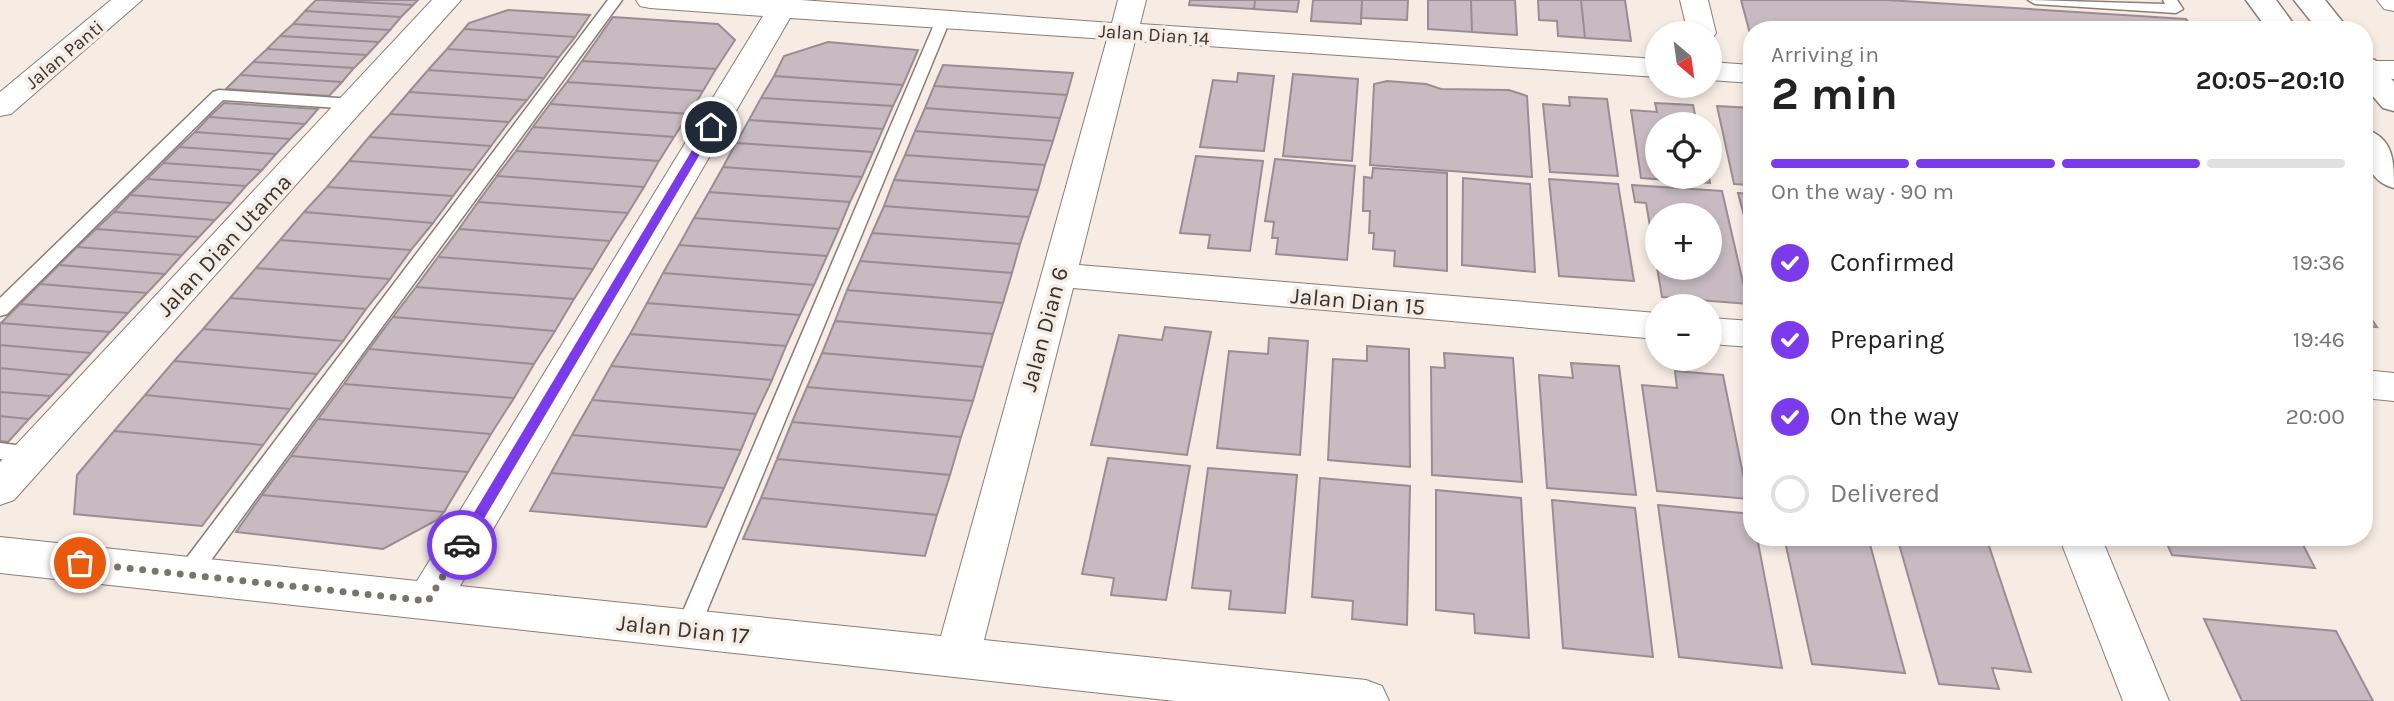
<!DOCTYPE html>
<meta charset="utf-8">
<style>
:root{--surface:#fff;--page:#f2f2f2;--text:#222;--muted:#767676;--line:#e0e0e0;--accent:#7c3aed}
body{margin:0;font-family:Karla,sans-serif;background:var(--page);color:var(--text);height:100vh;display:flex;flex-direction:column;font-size:26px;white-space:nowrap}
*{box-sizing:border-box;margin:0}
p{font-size:23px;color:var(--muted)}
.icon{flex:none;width:38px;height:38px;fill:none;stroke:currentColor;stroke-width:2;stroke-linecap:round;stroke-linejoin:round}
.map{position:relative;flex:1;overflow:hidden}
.details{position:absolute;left:1743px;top:21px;width:630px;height:525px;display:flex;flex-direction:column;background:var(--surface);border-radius:28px;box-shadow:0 4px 10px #0003}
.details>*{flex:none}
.needle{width:46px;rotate:151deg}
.buttons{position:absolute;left:1645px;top:21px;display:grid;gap:14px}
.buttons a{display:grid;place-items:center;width:77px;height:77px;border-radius:50%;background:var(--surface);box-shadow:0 4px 10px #0003;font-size:35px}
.pin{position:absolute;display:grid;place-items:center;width:60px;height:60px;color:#fff;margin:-30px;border:4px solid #fff;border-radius:50%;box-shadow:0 2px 7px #0007}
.courier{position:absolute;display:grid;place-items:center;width:70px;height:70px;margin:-35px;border:5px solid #7c3aed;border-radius:50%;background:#fff;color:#222;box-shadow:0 2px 9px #0007}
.summary em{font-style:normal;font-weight:700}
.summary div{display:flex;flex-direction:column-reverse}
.summary{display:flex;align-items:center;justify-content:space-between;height:119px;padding:0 28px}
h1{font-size:46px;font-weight:700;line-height:52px}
.bar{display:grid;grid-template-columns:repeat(4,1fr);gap:10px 7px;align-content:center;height:84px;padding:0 28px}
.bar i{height:9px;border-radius:5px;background:var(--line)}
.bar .on{background:var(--accent)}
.bar p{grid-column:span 4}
ol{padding:0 28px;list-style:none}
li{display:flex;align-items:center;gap:21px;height:77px}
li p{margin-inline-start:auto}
li .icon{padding:7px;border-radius:50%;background:var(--accent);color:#fff;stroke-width:4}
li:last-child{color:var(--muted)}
li i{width:38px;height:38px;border:4px solid var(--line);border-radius:50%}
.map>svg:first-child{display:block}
.building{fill:#c7bbc1;stroke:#998d93;stroke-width:2;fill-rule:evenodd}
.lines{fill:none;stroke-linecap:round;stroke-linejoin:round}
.lane-casing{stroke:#887e77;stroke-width:3}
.street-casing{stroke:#887e77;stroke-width:2}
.secondary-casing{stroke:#887e77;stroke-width:3}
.lane{fill:#fff;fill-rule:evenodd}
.street{fill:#fff;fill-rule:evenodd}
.secondary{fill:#fff;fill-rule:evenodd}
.route{fill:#7c3aed}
.done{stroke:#7a746f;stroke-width:7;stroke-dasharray:0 12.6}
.labels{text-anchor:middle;stroke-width:7;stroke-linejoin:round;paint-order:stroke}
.far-street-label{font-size:19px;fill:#373330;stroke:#f7ece4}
.street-label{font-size:23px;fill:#373330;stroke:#f7ece4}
</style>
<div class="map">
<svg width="2394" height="701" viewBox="0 0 2394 701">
<rect width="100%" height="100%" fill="#f7ece4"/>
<path class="building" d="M316 0H324L413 5 401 17 305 11Z
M324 0H418L413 5Z
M1190 0H1255L1254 9 1189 5Z
M1255 0H1299L1297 12 1254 9Z
M1313 0H1362L1361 24 1311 21Z
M1362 0H1408L1407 20 1361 18Z
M1428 0H1471L1472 32 1428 29Z
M1471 0H1515L1517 35 1472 32Z
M1538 0H1581L1585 38 1558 36 1557 21 1539 20Z
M1581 0H1625L1631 41 1585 38Z
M1741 0H1888L2186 19 2194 30H1752V41Z
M508 10 590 15 575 37 464 29 469 23Z
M305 11 401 17 390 30 293 24Z
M613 17 718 24 735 40 716 69 582 61Z
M293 24 390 30 379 42 280 36Z
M464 29 575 37 559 57 447 49Z
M280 36 379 42 367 55 267 49Z
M828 42 918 50 903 85 774 76 784 56Z
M267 49 367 55 354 68 253 62Z
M447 49 559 57 544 78 428 70Z
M582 61 716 69 703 91 567 82Z
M253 62 354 68 342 82 240 75Z
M943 65 1073 73 1067 95 934 86Z
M428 70 544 78 527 100 409 92Z
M1238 73 1274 76 1264 151 1200 147 1213 80 1237 82Z
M1293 74 1358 79 1352 161 1283 156Z
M240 75 342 82 329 96 226 89Z
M774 76 903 85 893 106 761 98Z
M1387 81 1426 84 1441 89 1509 90 1527 96 1532 177 1370 165 1374 84Z
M567 82 703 91 689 114 550 104Z
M934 86 1067 95 1060 118 925 108Z
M409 92 527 100 509 122 390 114Z
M1569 97 1607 99 1618 176 1550 172 1543 104 1570 106Z
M761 98 893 106 883 129 749 120Z
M224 103 318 109 305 124 209 117Z
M1655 103 1693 105 1697 124H1657V177H1709L1710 183 1641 178 1631 110 1657 112Z
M550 104 689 114 674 137 533 127Z
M1717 106 1752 108V185L1734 184Z
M925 108 1060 118 1053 141 915 131Z
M390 114 509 122 491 146 369 137Z
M209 117 305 124 290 139 195 132Z
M749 120 883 129 873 152 736 143Z
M533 127 674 137 659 161 516 151Z
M915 131 1053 141 1045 165 905 155Z
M195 132 290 139 276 154 179 147Z
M369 137 491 146 473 170 349 161Z
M736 143 873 152 862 177 723 167Z
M179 147 276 154 262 170 163 163Z
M516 151 659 161 644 187 497 176Z
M905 155 1045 165 1038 190 894 180Z
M1196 156 1263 161 1250 251 1208 248 1210 235 1180 233Z
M1275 159 1355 166 1347 260 1276 254 1278 238H1272L1274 222 1265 221Z
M349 161 473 170 453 196 327 187Z
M163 163 262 170 246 186 147 179Z
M723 167 862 177 850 202 709 192Z
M1373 168 1447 173V271L1394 266 1395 251 1373 249 1374 233H1369L1370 211H1363L1364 177 1372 178Z
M497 176 644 187 628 213 478 202Z
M1463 178 1530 184 1535 272 1462 265Z
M147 179 246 186 231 203 130 195Z
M1549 179 1618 184 1634 281 1559 276Z
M894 180 1038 190 1029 217 884 206Z
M1632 185 1722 191 1748 304 1662 297 1646 203 1635 202ZM1657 215H1710V268H1657Z
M327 187 453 196 433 223 304 212Z
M709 192 850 202 839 229 694 218Z
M1738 193 1752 194V246Z
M130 195 231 203 215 220 114 212Z
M478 202 628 213 610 241 459 229Z
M884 206 1029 217 1020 244 872 233Z
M114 212 215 220 199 237 96 229Z
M304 212 433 223 411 250 280 240Z
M694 218 839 229 827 256 679 245Z
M96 229 199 237 182 255 77 247Z
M459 229 610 241 593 269 438 257Z
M872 233 1020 244 1012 273 860 261Z
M280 240 411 250 390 279 256 268Z
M679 245 827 256 814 285 663 273Z
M77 247 182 255 165 274 59 265Z
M438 257 593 269 574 299 416 287Z
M860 261 1012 273 1003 303 847 290Z
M59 265 165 274 147 293 40 284Z
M256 268 390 279 366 309 230 298Z
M663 273 814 285 800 315 647 303Z
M40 284 147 293 128 313 20 304Z
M416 287 574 299 555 331 393 317Z
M847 290 1003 303 993 334 835 321Z
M230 298 366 309 343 341 203 329Z
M647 303 800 315 786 346 630 334Z
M20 304 128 313 110 332 1 323Z
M2364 308 2377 327 2364 326Z
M393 317 555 331 534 364 369 349Z
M835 321 993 334 983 367 822 353Z
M0 323H1L110 332 91 353 0 345Z
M1165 327 1211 332 1187 455 1091 445 1119 335 1162 340Z
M203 329 343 341 317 374 174 361Z
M630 334 786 346 772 380 611 366Z
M1269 338 1308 341 1300 455 1217 448 1229 351 1268 354Z
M0 345 91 353 71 375 0 368Z
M1367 346 1409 349 1410 467 1328 460 1333 359 1367 361Z
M369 349 534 364 514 398 344 384Z
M822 353 983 367 973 401 807 387Z
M1444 353 1513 358 1522 482 1432 475 1431 367 1445 368Z
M174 361 317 374 290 409 145 395Z
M1571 363 1619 366 1636 495 1547 488 1539 375 1573 378Z
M611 366 772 380 756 414 592 400Z
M0 368 71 375 51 396 0 392Z
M1675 371 1723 375 1748 499 1657 491 1642 385 1677 388Z
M344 384 514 398 491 434 318 419Z
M807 387 973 401 961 437 792 422Z
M0 392 51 396 29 419 0 416Z
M145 395 290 409 263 445 114 431Z
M592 400 756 414 741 450 572 435Z
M0 416 29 419 8 442 0 441Z
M318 419 491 434 468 472 291 456Z
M792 422 961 437 950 475 777 459Z
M114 431 263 445 202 526 74 514 77 475Z
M572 435 741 450 724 488 551 473Z
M291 456 468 472 444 512 262 495Z
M1108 458 1190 466 1166 600 1111 595 1114 578 1082 574Z
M777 459 950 475 937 515 761 498Z
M1208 468 1297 475 1285 613 1229 609 1231 591 1192 588Z
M551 473 724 488 706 527 530 511Z
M1320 478 1410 486 1407 625 1352 619 1353 601 1312 597Z
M1436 490 1521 498 1529 638 1475 633 1474 614 1436 610Z
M262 495 444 512 437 520 383 549 236 532Z
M761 498 937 515 925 556 743 539Z
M1552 500 1635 508 1653 657 1563 648Z
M1658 505 1752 514V537H1757L1782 668 1679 657Z
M1784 537H1868L1905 673 1812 664Z
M1897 537H1986L2031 672 1992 668 1999 689 1939 684Z
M2164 537H2299L2315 568 2172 555Z
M2204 619 2336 631 2373 701H2242Z"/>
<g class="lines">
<defs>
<path id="lane" d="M608 0H622L195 582 187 584 179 582 176 575 179 568Z
M2028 0 2165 4 2163 0H2177L2183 9 2176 13 2035 4Z
M943 16 950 20 699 630 695 637 687 640 679 637 675 630 936 20Z
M219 90 353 99 361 104 353 109 223 100 7 314 0 316V298L213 92Z
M0 443 39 448 42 454 39 460 32 462 0 459Z"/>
<path id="street" d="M111 0H142L11 114 0 116V92Z
M432 0H461L14 500 0 505V462Z
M636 0H801L1112 23 1118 0H1146L1140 24 1657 59V77L1135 41 1079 265 1657 313V339L1073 288 984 640 1366 680 1382 686 1389 701H1175L0 573V537L417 581 763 16 650 8 640 6ZM790 18 1107 39 941 636 460 586Z
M1680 0H1708L1716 33 1712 39 1710 33H1688Z
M2377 0H2394V11L2384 9Z
M2364 61H2394V79L2364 77Z
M1710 62 1752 65V83L1710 80Z
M1710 318 1752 321V347L1710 344Z
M2364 370 2394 373V401L2364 398Z
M2059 537H2101L2169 701H2123Z"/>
<path id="secondary" d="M2246 0H2276L2298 30H2268Z
M2294 0H2325L2349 30H2318Z
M2364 58 2375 60 2394 82V111L2383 108 2364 86Z
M2364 129C2394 137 2394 162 2394 188 2365 180 2364 154 2364 129Z"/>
</defs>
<use href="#lane" class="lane-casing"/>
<use href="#street" class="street-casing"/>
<use href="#secondary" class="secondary-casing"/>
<use href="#lane" class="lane"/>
<use href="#street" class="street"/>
<use href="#secondary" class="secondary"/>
</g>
<path class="route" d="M711 124 716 127 466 549H457V541L706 127Z"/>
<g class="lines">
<path class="done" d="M80 563 428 601 462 545"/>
</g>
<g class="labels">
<g class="far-street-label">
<text transform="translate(1154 34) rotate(4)" y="7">Jalan Dian 14</text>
<text transform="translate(64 54) rotate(-40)" y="7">Jalan Panti</text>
</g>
<g class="street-label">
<text transform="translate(224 245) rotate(-47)" y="8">Jalan Dian Utama</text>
<text transform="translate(1358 301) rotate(5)" y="8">Jalan Dian 15</text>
<text transform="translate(1044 329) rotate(-75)" y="8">Jalan Dian 6</text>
<text transform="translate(683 629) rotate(6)" y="8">Jalan Dian 17</text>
</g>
</g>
</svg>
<div class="buttons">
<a><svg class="needle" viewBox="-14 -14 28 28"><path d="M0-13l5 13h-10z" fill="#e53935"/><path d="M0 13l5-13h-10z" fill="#767676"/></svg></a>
<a><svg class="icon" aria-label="locate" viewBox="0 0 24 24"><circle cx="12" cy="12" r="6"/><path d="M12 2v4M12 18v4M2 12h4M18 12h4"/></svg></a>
<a>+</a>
<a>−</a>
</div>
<div class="pin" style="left:80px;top:563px;background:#ea580c"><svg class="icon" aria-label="bag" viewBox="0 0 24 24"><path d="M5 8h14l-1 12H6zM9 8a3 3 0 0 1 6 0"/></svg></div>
<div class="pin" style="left:711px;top:127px;background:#1f2937"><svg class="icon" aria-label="home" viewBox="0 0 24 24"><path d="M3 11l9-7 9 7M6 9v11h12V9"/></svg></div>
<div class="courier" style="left:462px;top:545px"><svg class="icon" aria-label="car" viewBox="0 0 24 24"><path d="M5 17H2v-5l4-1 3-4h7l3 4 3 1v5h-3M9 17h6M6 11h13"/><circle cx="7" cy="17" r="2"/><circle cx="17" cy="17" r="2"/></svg></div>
<section class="details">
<div class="summary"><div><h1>2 min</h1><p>Arriving in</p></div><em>20:05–20:10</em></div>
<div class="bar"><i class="on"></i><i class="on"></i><i class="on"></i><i></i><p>On the way · 90 m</p></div>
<ol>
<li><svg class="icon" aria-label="check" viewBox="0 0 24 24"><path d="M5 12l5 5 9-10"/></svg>Confirmed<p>19:36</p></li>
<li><svg class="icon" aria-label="check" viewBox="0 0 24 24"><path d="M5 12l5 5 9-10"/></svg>Preparing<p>19:46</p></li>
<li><svg class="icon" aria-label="check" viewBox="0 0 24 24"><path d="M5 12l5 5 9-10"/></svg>On the way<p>20:00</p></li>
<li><i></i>Delivered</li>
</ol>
</section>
</div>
